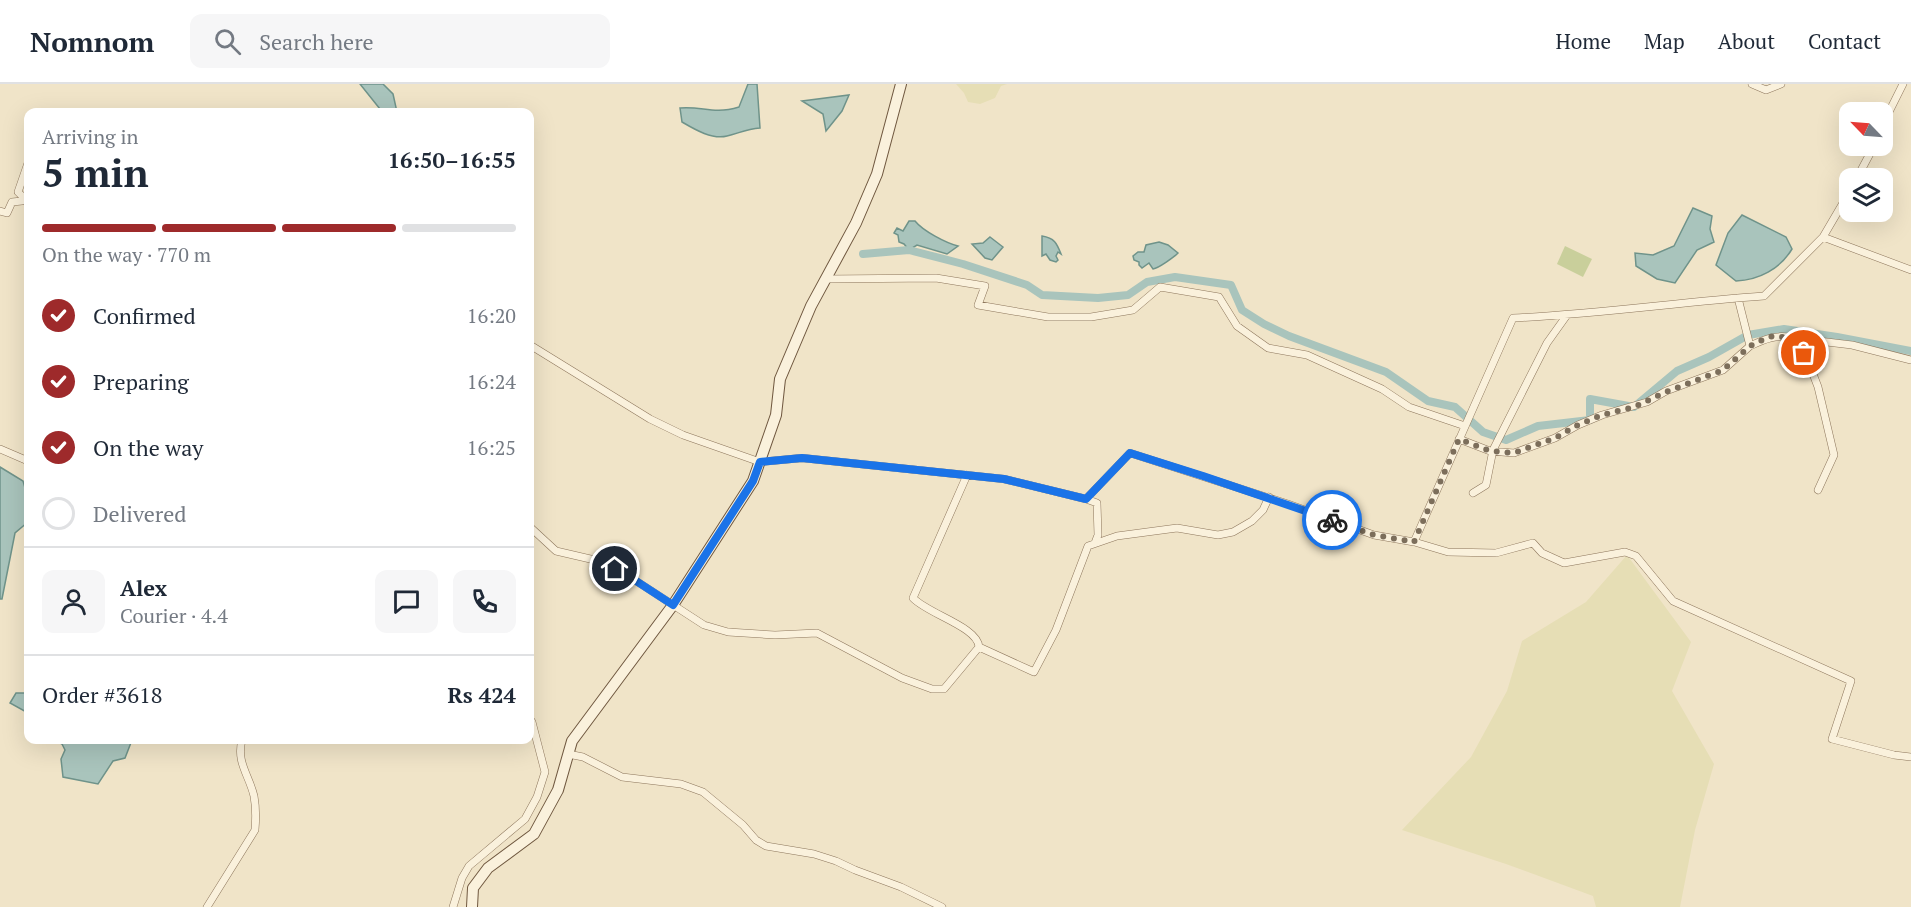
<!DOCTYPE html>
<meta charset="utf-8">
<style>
:root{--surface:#fff;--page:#f6f6f7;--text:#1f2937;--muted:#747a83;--line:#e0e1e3;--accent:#9e2a2b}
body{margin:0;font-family:"PT Serif",serif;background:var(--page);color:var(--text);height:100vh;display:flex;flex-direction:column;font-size:22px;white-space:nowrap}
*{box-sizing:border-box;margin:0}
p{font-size:20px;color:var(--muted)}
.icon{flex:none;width:33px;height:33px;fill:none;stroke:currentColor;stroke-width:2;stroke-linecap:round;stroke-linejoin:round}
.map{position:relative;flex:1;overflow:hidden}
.panel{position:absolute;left:24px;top:24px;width:510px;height:636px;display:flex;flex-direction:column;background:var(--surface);border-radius:12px;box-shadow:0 6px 24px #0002}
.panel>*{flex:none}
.needle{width:39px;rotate:295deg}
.tools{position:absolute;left:1839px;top:18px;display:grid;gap:12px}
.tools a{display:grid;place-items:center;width:54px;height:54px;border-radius:12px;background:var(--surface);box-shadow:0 6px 24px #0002;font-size:30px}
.pin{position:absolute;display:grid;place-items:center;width:51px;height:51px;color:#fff;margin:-26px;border:3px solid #fff;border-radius:50%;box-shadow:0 2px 6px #0007}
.courier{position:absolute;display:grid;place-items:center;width:60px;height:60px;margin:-30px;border:4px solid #1a73e8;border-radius:50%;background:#fff;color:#222;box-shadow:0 2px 8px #0007}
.headline em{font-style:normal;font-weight:700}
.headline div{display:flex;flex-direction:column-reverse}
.headline{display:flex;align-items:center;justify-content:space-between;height:102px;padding:0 18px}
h1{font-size:39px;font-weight:700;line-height:45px}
.bar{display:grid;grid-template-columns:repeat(4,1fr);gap:9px 6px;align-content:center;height:72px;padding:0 18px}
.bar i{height:8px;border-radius:4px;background:var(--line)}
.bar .active{background:var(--accent)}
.bar p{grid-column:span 4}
.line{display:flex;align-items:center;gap:15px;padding:0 18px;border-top:2px solid var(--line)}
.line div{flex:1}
.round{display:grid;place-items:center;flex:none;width:63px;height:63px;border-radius:12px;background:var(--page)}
ol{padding:0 18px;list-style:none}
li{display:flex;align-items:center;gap:18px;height:66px}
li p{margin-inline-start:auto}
li .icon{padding:6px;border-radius:50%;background:var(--accent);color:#fff;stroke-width:4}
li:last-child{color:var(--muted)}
li i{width:33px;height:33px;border:3px solid var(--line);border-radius:50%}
header{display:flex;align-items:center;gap:36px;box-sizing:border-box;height:84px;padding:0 30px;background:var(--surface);border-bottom:2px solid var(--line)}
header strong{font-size:28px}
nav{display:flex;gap:33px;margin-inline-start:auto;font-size:21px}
.search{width:420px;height:54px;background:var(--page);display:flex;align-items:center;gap:15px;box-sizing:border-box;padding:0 21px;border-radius:12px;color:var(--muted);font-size:22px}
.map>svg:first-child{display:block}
.farmland{fill:#e6deb5}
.green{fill:#c9cf9b}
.water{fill:#a9c4bc;stroke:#6f938a;stroke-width:1.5}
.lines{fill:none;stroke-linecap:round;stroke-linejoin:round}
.canal{stroke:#a9c4bc;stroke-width:8}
.street-casing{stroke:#8d765c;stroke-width:8}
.secondary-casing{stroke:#6f573f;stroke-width:12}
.street{stroke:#faf1dc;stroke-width:7}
.secondary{stroke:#faf1dc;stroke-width:10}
.done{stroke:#7c6e5b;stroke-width:6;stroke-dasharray:0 10.8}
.route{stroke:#1a73e8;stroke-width:8}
</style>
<header>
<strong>Nomnom</strong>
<div class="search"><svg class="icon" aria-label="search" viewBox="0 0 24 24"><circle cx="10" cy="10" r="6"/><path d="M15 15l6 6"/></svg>Search here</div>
<nav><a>Home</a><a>Map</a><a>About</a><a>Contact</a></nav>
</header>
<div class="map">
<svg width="1911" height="823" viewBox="0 0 1911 823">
<rect width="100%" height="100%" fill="#f0e4c8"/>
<path class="farmland" d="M956 0H1007L1001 2 995 14 980 20 968 18 964 9Z
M1627 471 1691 558 1672 607 1714 680 1695 746 1680 823H1596L1593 812 1506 780 1402 746 1471 673 1507 607 1522 557 1586 518Z"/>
<path class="green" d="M1565 162 1592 175 1583 193 1557 180Z"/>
<path class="water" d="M360 0H383L393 10 397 28 380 25Z
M748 0H757L760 44C747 45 739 49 727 52 712 56 694 45 682 38L680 24C704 22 712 31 739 23Z
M849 11 842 27 826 47 823 30 802 17Z
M1693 124 1712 132 1710 145 1714 158 1697 166 1675 199 1657 195 1636 182 1635 169 1653 171 1674 162Z
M1742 131 1786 153 1792 165C1780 185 1759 196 1736 197L1716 181 1728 149Z
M909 137H915C923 147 946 159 958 162L947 170 917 161 909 166 904 160 899 158 898 151 894 149 897 144 903 147Z
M1042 152C1055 154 1057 160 1061 170L1058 168 1056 172 1058 176 1056 178 1050 176 1046 170 1042 172Z
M990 153 1003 163 992 176 985 174 972 160 983 159Z
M1159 158 1168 161 1178 169C1174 173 1159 184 1153 185L1149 179 1142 184 1139 181V178L1134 176 1133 172 1138 168H1144L1146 161Z
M0 383 23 397 28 414V438L15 449 2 515H0Z
M16 609H28V629L10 619Z
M55 656H132L125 674 113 677 98 700 63 693 61 675 65 666 62 660Z"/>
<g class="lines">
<path class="canal" d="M863 170 909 166 963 180 1027 201 1042 211 1098 214 1128 211 1147 198 1175 193 1231 201 1242 226 1264 240 1289 252 1386 288 1428 317 1455 323 1483 348 1506 356 1538 342 1590 336V315L1634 323 1677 287 1709 273 1748 251 1784 245 1837 253 1911 267"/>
<defs>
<path id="street" d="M1752 0 1766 6 1781 0
M1882 42 1903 0
M1857 94 1874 62
M0 127 7 129 12 118 22 117 24 114 18 108 28 79
M1823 153 1911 186
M825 195 936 194 985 202 978 221 1048 233H1091L1133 226 1160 203 1219 213 1237 242 1268 264 1307 271 1382 305 1409 323 1465 342
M1793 254 1852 261 1911 276
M530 261 650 335 683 351 760 378 802 374 1004 395 1086 415 1130 369 1288 420 1374 451 1414 458 1513 234C1597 230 1680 218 1764 212L1823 153 1850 107
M1750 262C1765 255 1777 250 1793 254L1805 269 1818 303 1834 371 1818 406
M1459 355 1490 367 1514 369 1555 354 1578 341 1602 331 1647 318 1666 307 1723 286 1750 262 1738 214
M0 365 28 377
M967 391 913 514C928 530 978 543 979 563
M1473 409 1486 401 1493 366 1547 259 1567 231
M1086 415 1097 419 1098 451 1095 459
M530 443 556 467 599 477 630 493 704 541 728 548 775 551 817 549 902 594 932 605H944L979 563 1034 588 1056 546 1088 462 1117 452 1177 444 1218 451 1233 448 1252 437 1263 426 1269 413
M1411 457 1448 468 1496 469 1533 459 1542 469 1564 479 1625 468 1636 472 1673 517 1851 597 1832 655 1894 671 1911 673
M568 670 583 673 622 693 681 700 703 708 743 741 756 756 766 762 814 770 836 777 855 786 901 803 942 823
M207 823 255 746C256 734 256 723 254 712 249 691 236 678 242 656
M453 823 462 794 469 782 525 735 537 713 545 688 532 638 530 635"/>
<path id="secondary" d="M472 823 473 804 488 784 534 750 558 706 572 657 673 521 753 397 776 331 780 295 811 222 856 139 877 90 901 0"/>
</defs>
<use href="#street" class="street-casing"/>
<use href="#secondary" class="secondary-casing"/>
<use href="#street" class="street"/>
<use href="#secondary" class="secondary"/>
</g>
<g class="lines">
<path class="done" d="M1332 436 1374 451 1414 458 1459 355 1490 367 1514 369 1555 354 1578 341 1602 331 1634 323 1666 308 1723 286 1750 262 1760 257 1773 252 1793 254 1804 269"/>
<path class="route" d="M615 485 630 493 673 521 753 397 760 378 802 374 1004 395 1086 415 1130 369 1203 392 1332 436"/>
</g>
</svg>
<div class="tools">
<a><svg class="needle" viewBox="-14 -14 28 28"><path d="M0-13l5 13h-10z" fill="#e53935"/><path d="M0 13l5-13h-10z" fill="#747a83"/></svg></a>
<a><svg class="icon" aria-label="layers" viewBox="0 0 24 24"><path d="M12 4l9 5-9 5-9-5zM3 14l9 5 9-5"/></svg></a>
</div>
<div class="pin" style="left:1804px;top:269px;background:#ea580c"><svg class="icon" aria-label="bag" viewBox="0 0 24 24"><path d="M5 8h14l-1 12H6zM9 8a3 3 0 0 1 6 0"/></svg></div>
<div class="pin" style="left:615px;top:485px;background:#1f2937"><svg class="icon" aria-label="home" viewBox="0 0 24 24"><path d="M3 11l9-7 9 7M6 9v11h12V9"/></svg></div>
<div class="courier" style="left:1332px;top:436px"><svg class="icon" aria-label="bike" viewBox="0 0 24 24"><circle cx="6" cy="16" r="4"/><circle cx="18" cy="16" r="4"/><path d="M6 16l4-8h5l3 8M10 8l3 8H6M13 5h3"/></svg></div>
<section class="panel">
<div class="headline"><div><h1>5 min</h1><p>Arriving in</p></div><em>16:50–16:55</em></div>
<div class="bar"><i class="active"></i><i class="active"></i><i class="active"></i><i></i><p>On the way · 770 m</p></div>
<ol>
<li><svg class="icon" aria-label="check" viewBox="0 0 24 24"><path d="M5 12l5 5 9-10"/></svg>Confirmed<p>16:20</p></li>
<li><svg class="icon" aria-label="check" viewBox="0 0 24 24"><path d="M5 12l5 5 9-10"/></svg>Preparing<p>16:24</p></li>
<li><svg class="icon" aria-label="check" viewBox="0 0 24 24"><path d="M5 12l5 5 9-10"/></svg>On the way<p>16:25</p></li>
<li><i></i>Delivered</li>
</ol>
<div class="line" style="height:108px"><a class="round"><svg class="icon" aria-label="person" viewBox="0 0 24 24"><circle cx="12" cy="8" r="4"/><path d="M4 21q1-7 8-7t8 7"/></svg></a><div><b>Alex</b><p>Courier · 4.4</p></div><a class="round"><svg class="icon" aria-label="chat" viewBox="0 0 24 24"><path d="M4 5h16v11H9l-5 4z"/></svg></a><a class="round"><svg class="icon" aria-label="phone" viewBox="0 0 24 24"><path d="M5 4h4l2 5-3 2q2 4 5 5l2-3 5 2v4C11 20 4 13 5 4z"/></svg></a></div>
<div class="line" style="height:78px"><div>Order #3618</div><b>Rs 424</b></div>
</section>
</div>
